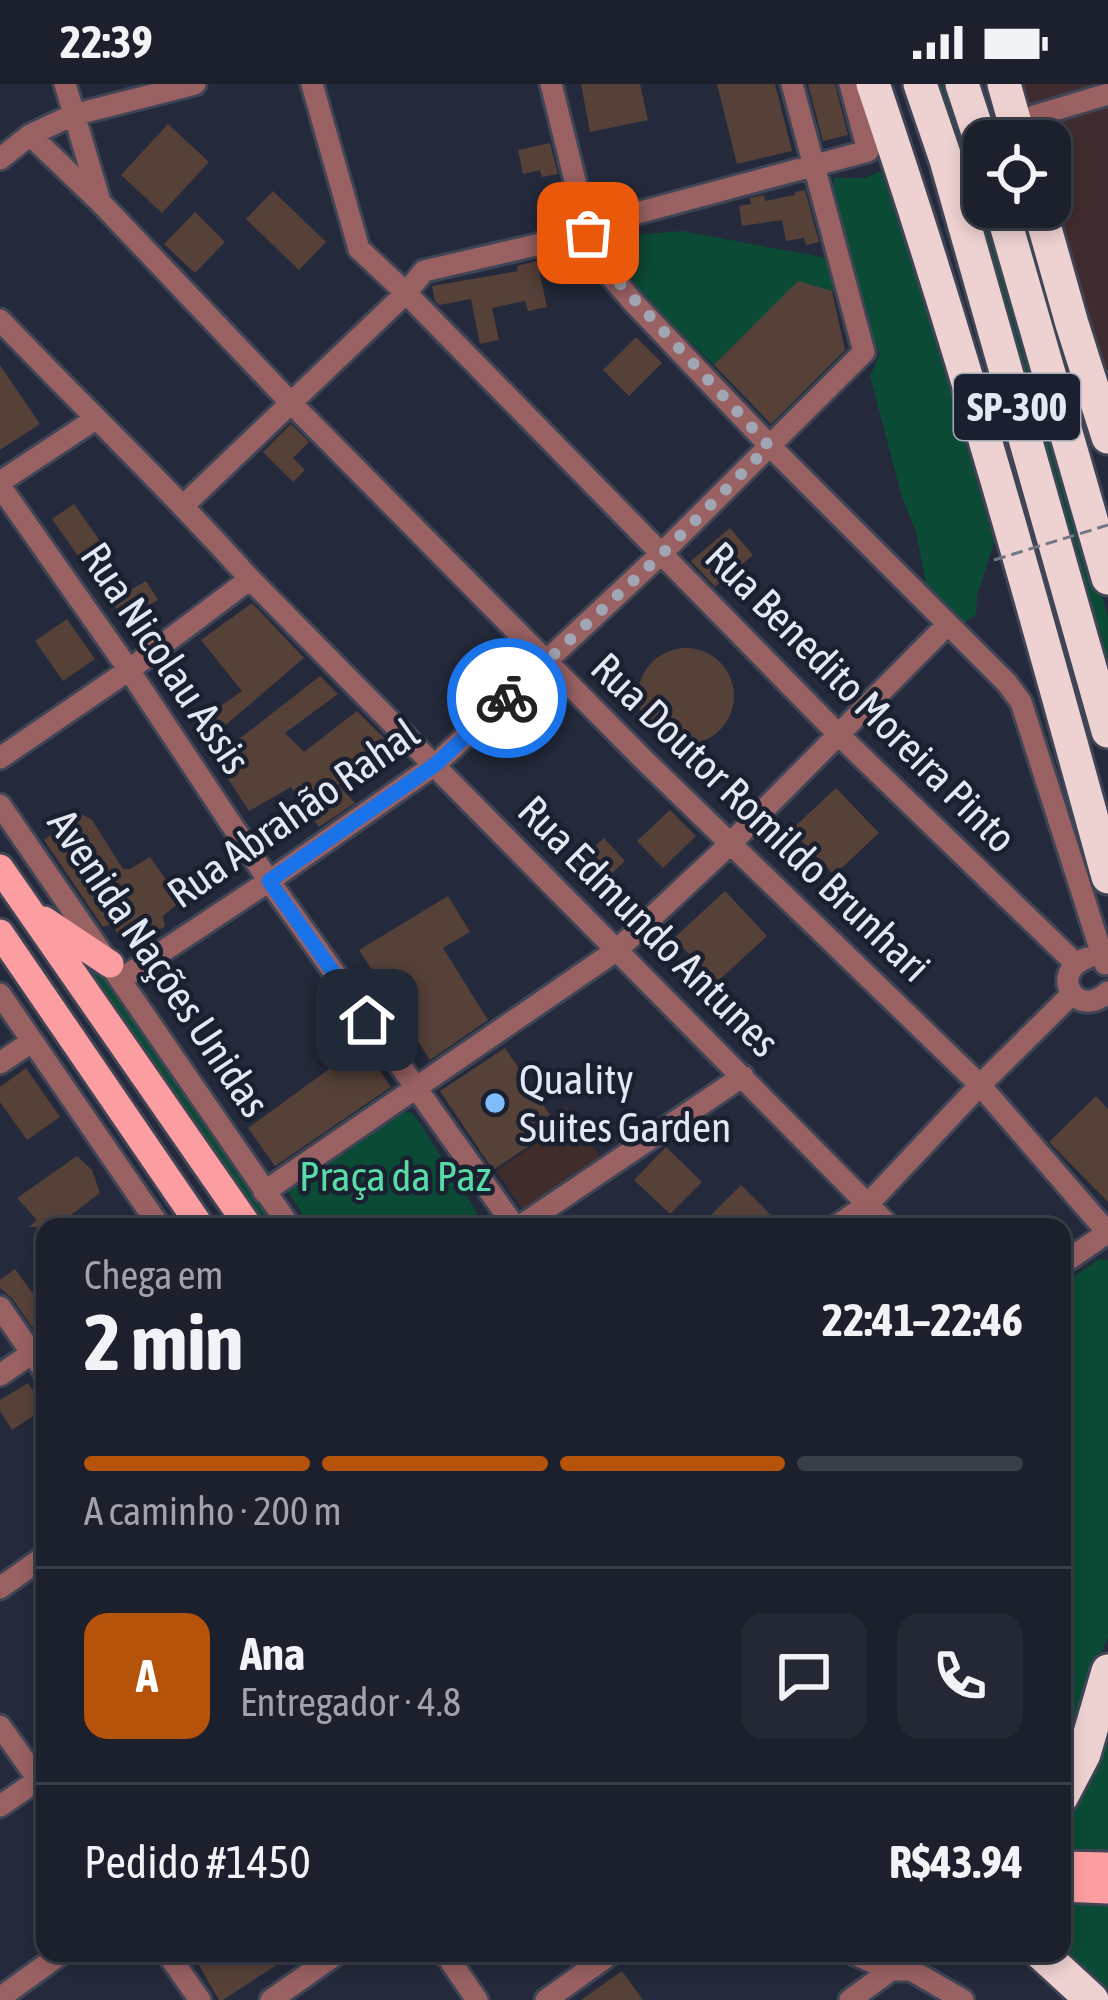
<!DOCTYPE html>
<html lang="pt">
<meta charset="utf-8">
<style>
:root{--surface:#1b202c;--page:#242834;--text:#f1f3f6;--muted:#a0a3a9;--line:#393e48;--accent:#b45309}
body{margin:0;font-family:"Asap Condensed",sans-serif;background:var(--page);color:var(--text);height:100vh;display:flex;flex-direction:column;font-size:45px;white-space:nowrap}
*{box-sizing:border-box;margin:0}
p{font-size:39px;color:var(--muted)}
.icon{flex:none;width:66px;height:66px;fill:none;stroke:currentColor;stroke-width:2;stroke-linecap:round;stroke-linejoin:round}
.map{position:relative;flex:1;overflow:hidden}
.sheet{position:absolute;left:36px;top:1134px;width:1035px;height:744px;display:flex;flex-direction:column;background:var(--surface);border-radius:24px;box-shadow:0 6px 18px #0003,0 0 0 3px var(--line)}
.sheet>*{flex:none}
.controls{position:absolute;left:963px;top:36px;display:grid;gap:24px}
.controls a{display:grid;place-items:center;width:108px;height:108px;border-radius:24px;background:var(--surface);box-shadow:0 6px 18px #0003,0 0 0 3px var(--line);font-size:60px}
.pin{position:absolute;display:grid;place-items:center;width:102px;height:102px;color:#fff;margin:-51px;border-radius:24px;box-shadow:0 6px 18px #0006}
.courier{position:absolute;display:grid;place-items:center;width:120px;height:120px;margin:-60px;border:9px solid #1a73e8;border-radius:50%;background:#fff;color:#222;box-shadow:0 3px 15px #0007}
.overview em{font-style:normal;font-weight:700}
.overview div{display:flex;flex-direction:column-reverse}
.overview{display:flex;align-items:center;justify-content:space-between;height:204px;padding:0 48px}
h1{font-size:78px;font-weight:700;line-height:90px}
.bar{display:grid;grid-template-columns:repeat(4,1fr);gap:18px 12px;align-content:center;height:144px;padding:0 48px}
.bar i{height:15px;border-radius:9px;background:var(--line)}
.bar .current{background:var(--accent)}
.bar p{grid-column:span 4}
.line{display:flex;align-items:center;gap:30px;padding:0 48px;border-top:3px solid var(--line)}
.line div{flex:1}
.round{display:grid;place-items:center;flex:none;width:126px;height:126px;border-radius:24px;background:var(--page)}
.status{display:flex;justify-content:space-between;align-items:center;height:84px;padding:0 60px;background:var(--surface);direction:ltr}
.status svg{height:33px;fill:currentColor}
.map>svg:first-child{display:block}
.commercial{fill:#402c2a}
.industrial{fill:#402c2f}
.green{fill:#0b4b35}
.building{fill:#564139}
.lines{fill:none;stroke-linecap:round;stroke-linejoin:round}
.minor-casing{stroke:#3f4555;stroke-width:27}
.major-casing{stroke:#3f4555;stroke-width:33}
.highway-casing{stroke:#3f4555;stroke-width:39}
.minor{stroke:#9a6163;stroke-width:21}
.major{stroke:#fc9ea1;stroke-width:27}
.highway{stroke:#eed1d1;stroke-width:33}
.path-bridge{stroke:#717785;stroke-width:3;stroke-dasharray:12 6;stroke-linecap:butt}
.done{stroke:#a0a6b3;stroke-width:12;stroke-dasharray:0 21.6}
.route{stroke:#1a73e8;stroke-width:15}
.poi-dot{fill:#7fbdfa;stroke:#1a2030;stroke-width:4.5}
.labels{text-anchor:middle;stroke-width:9;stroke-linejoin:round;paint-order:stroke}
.shield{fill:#1a2030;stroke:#a7acb8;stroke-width:3}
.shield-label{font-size:39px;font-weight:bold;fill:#e3e8f3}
.street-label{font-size:42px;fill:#e3e8f3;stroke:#1a2030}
.poi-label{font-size:42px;fill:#e3e8f3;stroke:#1a2030;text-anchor:start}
.park-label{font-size:42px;fill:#59dba8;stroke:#1a2030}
</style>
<div class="status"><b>22:39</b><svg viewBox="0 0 49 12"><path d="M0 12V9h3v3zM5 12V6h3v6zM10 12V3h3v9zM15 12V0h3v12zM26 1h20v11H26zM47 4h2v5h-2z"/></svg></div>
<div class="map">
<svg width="1108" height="1916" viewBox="0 0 1108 1916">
<rect width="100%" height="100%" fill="#242a3b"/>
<path class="commercial" d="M566 1022 603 1077 525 1129 496 1087 534 1061 527 1048Z"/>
<path class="industrial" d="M1009 0H1108V304L1050 123V57H1028Z"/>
<path class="green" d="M931 0H953L984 95V123H992L1108 533V609Z
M881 87 934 248 994 458 977 512 976 530 965 539 926 500 916 448 902 413 870 292 880 270 869 245 862 211 839 209 798 198 714 281 646 214 610 165 612 157 634 151 682 147 827 174 842 163 833 120 834 94H864Z
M70 862 103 888 281 1143H261Z
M398 1026 412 1029 417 1035 477 1129V1135L474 1141 311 1143 286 1105 316 1082 319 1084 373 1048 371 1042Z
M1099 1175 1108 1176V1554L1090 1593 1062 1695V1201Z
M1108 1614V1766L1062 1764V1726Z
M1062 1814H1108V1916H1101L1062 1869Z"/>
<path class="building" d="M581 0H640L648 36 590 48Z
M717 0H775L792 67 737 80Z
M808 0H835L848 51 823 57Z
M168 40 209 78 162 129 121 91Z
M550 59 558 90 542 93 540 86 523 90 518 66Z
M805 106 819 158 806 161 804 154 786 157 782 136 742 142 739 122 751 120 750 114 764 111 765 117 795 111V108Z
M273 107 326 158 299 186 246 135Z
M195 128 225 158 195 189 164 160Z
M537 177 547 223 528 227 525 217 492 224 499 256 480 260 471 215 439 221 435 217 432 202 518 187 517 182Z
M798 197 832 207 845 266 771 340 714 281Z
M636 253 662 279 629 312 603 286Z
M0 281 40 340 0 366Z
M291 340 309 358 293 374 305 386 293 398 263 368Z
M74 420 100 457 78 472 52 435Z
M730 444 753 471 715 503 691 477Z
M146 497 158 516 122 536 111 517Z
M252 519 304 574 222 644 234 659 320 592 338 610 285 649 304 668 357 627 393 663 338 701 355 719 319 743 291 703 249 727 210 667 199 638 242 607 201 556Z
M67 535 95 575 63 597 35 557Z
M638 612a48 48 0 1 1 96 0a48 48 0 1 1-96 0Z
M836 704 879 749 834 791 791 746Z
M670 726 696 752 663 784 637 757Z
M80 729 92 736 123 785H130L150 773 181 817 163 832 165 843 152 848 149 855 136 856 130 849 118 851 113 840 103 843 44 756Z
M604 754 625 777 591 809 570 785Z
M725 807 767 852 716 899 674 854Z
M448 812 470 848 443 864 488 936 430 976 359 866Z
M362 961 391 1003 275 1082 248 1044Z
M505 964 550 1031 523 1048 532 1060 493 1086 440 1007Z
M26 984 60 1033 27 1056 0 1018V1003Z
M1096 1012 1108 1025V1118L1049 1058Z
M666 1063 702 1098 670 1130 634 1096Z
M77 1072 92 1086 100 1109 55 1143H29L37 1136 17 1114Z
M741 1101 775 1135 767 1143H719L709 1133Z
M15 1185 45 1226V1234L32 1243 12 1214 0 1204V1196Z
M28 1299 44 1325 12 1346 0 1327V1316Z
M192 1869H295L223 1916H219Z
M622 1887 643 1916H581Z"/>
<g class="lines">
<defs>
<path id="minor" d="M65 0 99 114
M312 0 359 165 406 209 840 652 1075 879
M551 0 588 149V166L634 219 769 361 1007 599 1021 618 1105 880
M1034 32 1108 10
M30 51 101 119 291 319 642 674 980 1001 1108 1149
M0 75 30 51 73 31 195 0
M0 236C83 323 170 405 250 495L890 1143
M0 398 94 336
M0 402 129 586 269 797 515 1143
M184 421 406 209 424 187 588 149 600 139 868 67 850 0
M0 674 129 586 250 495
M0 721 290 1143
M1087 874C1047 889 1077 937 1108 908
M121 895 269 797 436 680 662 469 864 268 792 0
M0 910 160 1143
M0 979 31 958
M264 1108 617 866 730 760 947 541
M519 1143 743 992
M835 1143 868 1120 980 1001 1072 910
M1062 1180 1107 1149
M0 1223 45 1288
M0 1291 45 1260
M0 1504 45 1472
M0 1642 45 1705
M0 1722 45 1691
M167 1869 200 1916
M445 1869 477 1916
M852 1869 891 1886H911L963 1916
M0 1914 62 1869
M271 1916 338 1869
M546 1916 612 1869
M850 1916 891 1886"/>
<path id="major" d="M0 784 249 1143
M44 836 110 880
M0 849 201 1143
M1062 1781 1108 1782
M1062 1804 1108 1806"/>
<path id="highway" d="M873 0C962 262 1035 527 1108 793
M920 0 946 76 1108 647
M962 0 984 67
M1004 0 1020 57
M1001 123 1108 494
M1039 123 1072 240 1108 353
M1062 1712 1084 1670 1108 1587
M1041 1869 1092 1916"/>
</defs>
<use href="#minor" class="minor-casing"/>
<use href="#major" class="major-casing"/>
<use href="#highway" class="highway-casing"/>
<use href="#minor" class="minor"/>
<use href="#major" class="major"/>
<use href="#highway" class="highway"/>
<path class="path-bridge" d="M994 476 1108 441"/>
</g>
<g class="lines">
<path class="done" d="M507 614 662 470 769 362 589 166 588 149"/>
<path class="route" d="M367 936 269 797 436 680 507 614"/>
</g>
<circle class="poi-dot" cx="495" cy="1019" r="12"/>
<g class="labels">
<rect class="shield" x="954" y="290" width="126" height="66" rx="9"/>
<g class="shield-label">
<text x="1017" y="337">SP-300</text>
</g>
<g class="street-label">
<text transform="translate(166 574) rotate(56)" y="15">Rua Nicolau Assis</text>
<text transform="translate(861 613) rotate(45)" y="15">Rua Benedito Moreira Pinto</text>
<text transform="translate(293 729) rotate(-35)" y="15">Rua Abrahão Rahal</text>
<text transform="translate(761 733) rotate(44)" y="15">Rua Doutor Romildo Brunhari</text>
<text transform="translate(649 842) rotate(45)" y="15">Rua Edmundo Antunes</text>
<text transform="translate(159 879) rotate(56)" y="15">Avenida Nações Unidas</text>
</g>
<g class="poi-label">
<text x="519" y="1010">Quality<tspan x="519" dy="48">Suites Garden</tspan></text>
</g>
<g class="park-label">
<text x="395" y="1107">Praça da Paz</text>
</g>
</g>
</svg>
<div class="controls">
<a><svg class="icon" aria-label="locate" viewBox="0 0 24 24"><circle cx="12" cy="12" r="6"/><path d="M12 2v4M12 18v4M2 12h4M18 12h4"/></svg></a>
</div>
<div class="pin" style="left:588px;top:149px;background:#ea580c"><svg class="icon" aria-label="bag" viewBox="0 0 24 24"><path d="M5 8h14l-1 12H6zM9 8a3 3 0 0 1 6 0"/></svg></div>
<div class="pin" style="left:367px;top:936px;background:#1f2937"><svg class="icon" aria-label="home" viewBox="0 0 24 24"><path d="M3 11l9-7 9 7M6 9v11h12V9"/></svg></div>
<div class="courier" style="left:507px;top:614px"><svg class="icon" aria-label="bike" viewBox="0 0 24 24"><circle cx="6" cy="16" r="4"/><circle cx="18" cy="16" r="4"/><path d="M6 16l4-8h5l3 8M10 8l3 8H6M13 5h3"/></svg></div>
<section class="sheet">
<div class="overview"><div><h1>2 min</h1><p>Chega em</p></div><em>22:41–22:46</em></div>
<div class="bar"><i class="current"></i><i class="current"></i><i class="current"></i><i></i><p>A caminho · 200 m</p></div>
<div class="line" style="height:216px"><b class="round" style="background:var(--accent);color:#fff">A</b><div><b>Ana</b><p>Entregador · 4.8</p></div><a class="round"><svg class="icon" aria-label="chat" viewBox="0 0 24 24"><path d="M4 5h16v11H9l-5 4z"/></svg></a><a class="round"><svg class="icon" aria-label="phone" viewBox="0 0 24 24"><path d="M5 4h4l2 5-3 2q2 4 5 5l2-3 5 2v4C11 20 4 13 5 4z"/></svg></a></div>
<div class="line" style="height:156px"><div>Pedido #1450</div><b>R$43.94</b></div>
</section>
</div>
